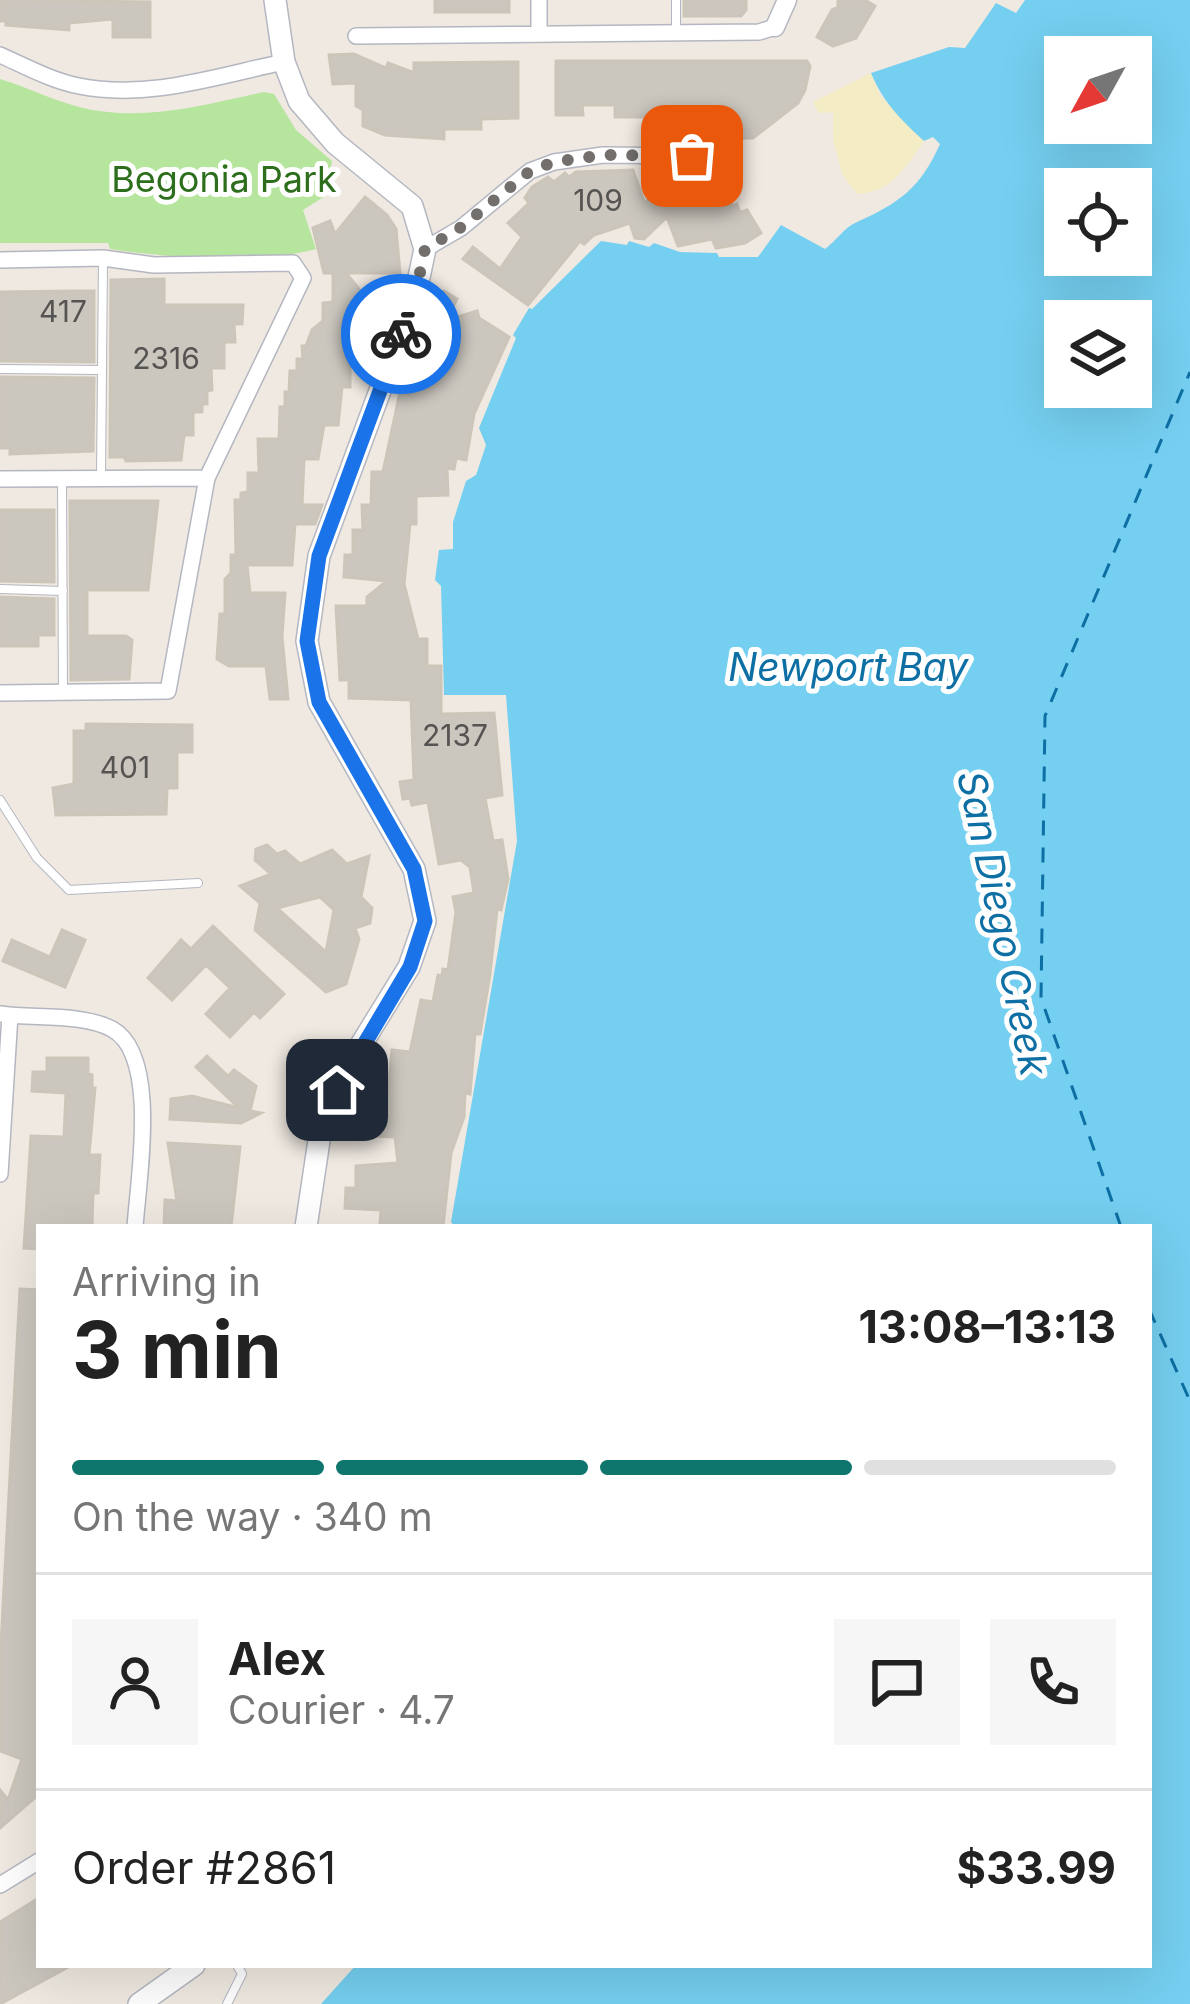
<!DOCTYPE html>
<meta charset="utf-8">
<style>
:root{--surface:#fff;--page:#f6f6f6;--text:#222;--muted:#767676;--line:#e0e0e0;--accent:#0f766e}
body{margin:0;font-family:Inter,sans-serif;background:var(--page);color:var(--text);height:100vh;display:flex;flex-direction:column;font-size:45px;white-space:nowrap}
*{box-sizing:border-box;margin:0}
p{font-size:39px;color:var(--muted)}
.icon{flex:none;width:66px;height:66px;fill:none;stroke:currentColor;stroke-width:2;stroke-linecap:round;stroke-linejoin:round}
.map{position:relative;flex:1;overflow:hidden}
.details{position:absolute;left:36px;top:1224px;width:1116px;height:744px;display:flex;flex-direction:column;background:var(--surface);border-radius:0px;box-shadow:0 12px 48px #0002}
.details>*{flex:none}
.needle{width:78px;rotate:230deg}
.buttons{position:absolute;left:1044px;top:36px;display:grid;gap:24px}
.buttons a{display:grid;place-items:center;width:108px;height:108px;border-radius:0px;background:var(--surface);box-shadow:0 12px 48px #0002;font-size:60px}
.pin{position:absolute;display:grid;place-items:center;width:102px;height:102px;color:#fff;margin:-51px;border-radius:24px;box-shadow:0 6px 18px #0006}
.courier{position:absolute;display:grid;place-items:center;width:120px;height:120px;margin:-60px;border:9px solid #1a73e8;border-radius:50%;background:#fff;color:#222;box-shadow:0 3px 15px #0007}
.overview em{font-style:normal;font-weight:700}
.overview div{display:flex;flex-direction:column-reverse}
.overview{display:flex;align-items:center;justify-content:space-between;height:204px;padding:0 36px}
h1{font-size:78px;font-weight:700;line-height:90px}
.bar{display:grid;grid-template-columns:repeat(4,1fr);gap:18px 12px;align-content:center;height:144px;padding:0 36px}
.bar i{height:15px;border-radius:9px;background:var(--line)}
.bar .current{background:var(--accent)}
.bar p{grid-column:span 4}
.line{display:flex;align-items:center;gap:30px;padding:0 36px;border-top:3px solid var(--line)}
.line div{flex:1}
.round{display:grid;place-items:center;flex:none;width:126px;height:126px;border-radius:0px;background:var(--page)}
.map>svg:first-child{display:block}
.green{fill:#b6e59e}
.sand{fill:#f3ecc5}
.water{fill:#75cff0;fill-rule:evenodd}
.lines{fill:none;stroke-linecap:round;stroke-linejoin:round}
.ferry{stroke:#0d6fa3;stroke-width:3;stroke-dasharray:15 12;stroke-linecap:butt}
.building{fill:#cbc7bf;stroke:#cbc5ba;stroke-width:3;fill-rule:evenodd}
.service-casing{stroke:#b4b7c1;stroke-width:10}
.minor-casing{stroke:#b4b7c1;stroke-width:18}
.tertiary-casing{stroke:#b4b7c1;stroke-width:21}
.secondary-casing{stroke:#b4b7c1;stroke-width:24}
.service{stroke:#fff;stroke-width:8}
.minor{stroke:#fff;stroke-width:15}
.tertiary{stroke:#fff;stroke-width:18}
.secondary{stroke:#fff;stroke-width:21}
.done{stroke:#726f6d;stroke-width:12;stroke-dasharray:0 21.6}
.route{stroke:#1a73e8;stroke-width:15}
.labels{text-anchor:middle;stroke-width:10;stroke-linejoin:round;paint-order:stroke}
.number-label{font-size:30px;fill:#555452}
.park-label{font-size:36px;fill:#2c6e1b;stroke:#fff}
.water-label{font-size:39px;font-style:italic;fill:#0d6fa3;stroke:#fff}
</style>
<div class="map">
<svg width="1190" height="2004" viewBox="0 0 1190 2004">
<rect width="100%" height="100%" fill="#efe9e1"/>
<path class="green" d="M0 79C27 87 52 100 79 107 142 123 202 105 264 92L274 94 296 130 332 161 325 196 303 210 316 249C261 264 167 258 110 249L108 243H0Z"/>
<path class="sand" d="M871 73 880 96 924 141C904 169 893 192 857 194L842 174 833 140V112L819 113 813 102Z"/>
<path class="water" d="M1025 0H1190V2004H321L356 1965H1149V1227H455L451 1222 517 841 506 695H444L441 586 435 580 439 550 453 549V522L466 481 476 475 486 445 479 428 516 338 513 335 529 308 532 309 601 241 627 245 629 241 649 247 654 243 680 252 717 253 719 257H758L781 225 825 249C836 241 844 228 855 223 899 203 920 189 940 144L933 137 924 141C901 120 883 102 871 73L949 47 965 48 996 3 1016 13ZM1065 57H1131V123H1065ZM1065 189H1131V255H1065ZM1065 321H1131V387H1065Z"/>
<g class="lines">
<path class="ferry" d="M1121 1227 1041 998 1045 716 1190 372
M1149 1309 1190 1401"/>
</g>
<path class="building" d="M0 0 150 2V37H113V19L69 23V30L6 25V21H0Z
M435 0H509V12H435Z
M684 0H746V10L741 16H684Z
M838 0H865L875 6 856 38 833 46 817 37 832 10 838 7Z
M354 54 386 68 388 63 414 73V63L518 62V118L481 119V129H444V139L385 135 363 126V110L356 106V83L333 84 329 55Z
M556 61H807L810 66 805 90 798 103 753 138 693 139V127L645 123V117H615V105H582L583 115H556Z
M718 167 732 206 737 204 740 213 747 210 761 233 745 243 716 248 712 239 678 246 667 217 644 239 635 238 630 223 594 235 584 244 580 241 528 305 463 259 473 247 500 269 522 237 508 223 529 203 525 198 532 187 548 177 554 182 565 173 569 177 576 172 633 170 645 205 662 171 683 170 685 177Z
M365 197 387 215 396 229 400 273H346L368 300V319L360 320 362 335 356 355H350V387H342L338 425H324L318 459H304L302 505H322L315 524H295L292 565H247L250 593H285L282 637 288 699H270L266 666H229L217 659 220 614H225V579L231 573V555H236L235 500H241V493L248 492V473H259L258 439H279L280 407H285V392H289L290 371H297V359H303L302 346H306L312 330 323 321V303L333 302V273H324L313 228 330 221 335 234Z
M164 279V305H243L242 324H234L235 342H224V368H211L212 390 207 391V404H202V412H193V435H184L181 460 126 461 124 457H110L111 280Z
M75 291H94V362L0 361V292Z
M444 291 457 299 445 321 477 311 479 318 509 337 474 414 466 460 456 458 454 469 447 468 448 495 416 496V524H410L404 584 418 639H427V666H441V714L494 713 502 795 485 798 493 841 502 840 508 879 501 910 497 909 490 974 480 1034H475L470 1094 465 1093 464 1117 451 1153 443 1227H437L380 1224 381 1210 345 1208 346 1188H356V1166L398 1163 395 1137 354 1135 359 1115 365 1116 367 1091 388 1092 392 1050 410 1052 421 1000 433 1002 438 975 442 976 443 969 448 970 456 912 453 897 474 893 470 867 461 860 439 864 428 802 412 805 410 798 403 799 400 782 414 780 411 700 349 698V680H340L336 606H367V597L387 581 344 577 345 555H353V530H363L362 505H371L372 472H383L400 392 410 395 436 324 426 318Z
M0 377 94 378 93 451 10 454V448H0Z
M70 501H158L148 590H87V636H126L132 640 129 679 71 680Z
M0 510H54V582L0 581Z
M0 597 54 599V635H38V646H0Z
M86 724 192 725V752H177V788H167L166 814 56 815 53 788 74 784V731H86Z
M267 845 277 854 285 851 300 864 332 850 347 864 369 856 361 897 372 908 370 923 355 928 359 939 346 984 326 992 255 930 260 903 240 886 271 874 255 860 256 849ZM320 897 334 910 326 952 277 908Z
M213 926 284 994 260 1018 254 1012 230 1037 206 1014 230 988 206 965 172 1000 148 978 181 940 191 949Z
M62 930 85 940 65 987 3 961 12 940 50 957Z
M207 1056 228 1076 234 1070 256 1086 250 1111 261 1113 241 1123 170 1119 171 1099 192 1096 239 1108 196 1067Z
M47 1058H88V1073L92 1075V1088H95L89 1155H100L98 1193H93L92 1227H39V1249L24 1248 31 1136 64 1137 66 1093 32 1091 33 1072H47Z
M168 1143 240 1147 231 1227H164L165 1200 177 1201Z
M20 1289 39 1290V1794L0 1828V1790L8 1800 22 1759 0 1751V1664Z
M39 1898V1965H72L0 2004V1922Z"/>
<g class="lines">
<defs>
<path id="service" d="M676 0V32
M0 369 102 370
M101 478 103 260
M62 480 63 692
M0 589 63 591
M0 800 37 858 69 890 198 883
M227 2004 242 1974 237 1965"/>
<path id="minor" d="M539 0V32
M356 36 759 32 775 27
M0 55C25 66 52 81 79 86 148 100 217 76 284 62
M425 249 461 228 530 171 554 162 603 155 692 156
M0 260 103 258 154 265 293 263 303 278 207 478 168 691 0 693
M0 479 207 478
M0 1014C34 1019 81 1013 112 1029 160 1055 138 1180 135 1227
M0 1174 10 1015
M0 1885 39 1861"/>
<path id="tertiary" d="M775 27 787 0"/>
<path id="secondary" d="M275 0 284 62 299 101 335 143 412 206 425 249 415 296 319 556 307 641 319 702 414 869 425 921 409 967 351 1061 320 1134 306 1227
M139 2004 194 1965"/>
</defs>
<use href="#service" class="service-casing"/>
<use href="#minor" class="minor-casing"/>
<use href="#tertiary" class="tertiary-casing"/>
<use href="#secondary" class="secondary-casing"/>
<use href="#service" class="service"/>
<use href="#minor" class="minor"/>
<use href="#tertiary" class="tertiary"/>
<use href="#secondary" class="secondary"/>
</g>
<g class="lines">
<path class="done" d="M401 334 415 296 425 249 460 228 530 171 554 162 603 155 692 156"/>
<path class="route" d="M337 1090 410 967 425 921 414 869 319 702 307 641 319 556 401 334"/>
</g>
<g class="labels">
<g class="number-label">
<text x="598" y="211">109</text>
<text x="63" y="322">417</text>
<text x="166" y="369">2316</text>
<text x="455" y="746">2137</text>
<text x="125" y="778">401</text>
</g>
<g class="park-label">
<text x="224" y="192">Begonia Park</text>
</g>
<g class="water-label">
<text x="848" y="681">Newport Bay</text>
<text transform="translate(1003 923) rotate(78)" y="14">San Diego Creek</text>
</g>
</g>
</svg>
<div class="buttons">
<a><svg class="needle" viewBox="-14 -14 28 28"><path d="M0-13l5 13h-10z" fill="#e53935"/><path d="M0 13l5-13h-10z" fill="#767676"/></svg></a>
<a><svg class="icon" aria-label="locate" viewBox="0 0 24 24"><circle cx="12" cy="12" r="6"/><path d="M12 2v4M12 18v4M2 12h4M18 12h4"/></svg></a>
<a><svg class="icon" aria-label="layers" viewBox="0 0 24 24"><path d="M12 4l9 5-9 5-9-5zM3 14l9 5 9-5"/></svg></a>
</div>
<div class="pin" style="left:692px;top:156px;background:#ea580c"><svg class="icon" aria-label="bag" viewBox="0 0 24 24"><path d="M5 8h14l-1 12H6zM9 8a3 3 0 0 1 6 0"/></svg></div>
<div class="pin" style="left:337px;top:1090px;background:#1f2937"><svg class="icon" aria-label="home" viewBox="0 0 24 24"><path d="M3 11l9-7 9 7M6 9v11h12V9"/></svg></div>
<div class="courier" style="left:401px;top:334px"><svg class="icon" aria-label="bike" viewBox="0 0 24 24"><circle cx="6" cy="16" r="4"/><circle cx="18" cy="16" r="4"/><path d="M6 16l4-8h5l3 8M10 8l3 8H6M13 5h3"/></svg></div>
<section class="details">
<div class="overview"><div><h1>3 min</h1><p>Arriving in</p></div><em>13:08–13:13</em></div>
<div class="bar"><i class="current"></i><i class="current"></i><i class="current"></i><i></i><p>On the way · 340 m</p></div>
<div class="line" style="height:216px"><a class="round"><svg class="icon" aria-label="person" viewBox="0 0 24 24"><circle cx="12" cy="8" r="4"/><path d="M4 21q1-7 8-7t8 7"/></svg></a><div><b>Alex</b><p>Courier · 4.7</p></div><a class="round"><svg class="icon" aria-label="chat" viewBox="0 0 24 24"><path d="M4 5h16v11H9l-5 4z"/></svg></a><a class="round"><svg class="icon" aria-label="phone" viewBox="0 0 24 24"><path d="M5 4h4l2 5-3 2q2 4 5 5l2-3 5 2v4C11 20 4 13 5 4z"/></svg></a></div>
<div class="line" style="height:156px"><div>Order #2861</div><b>$33.99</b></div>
</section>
</div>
